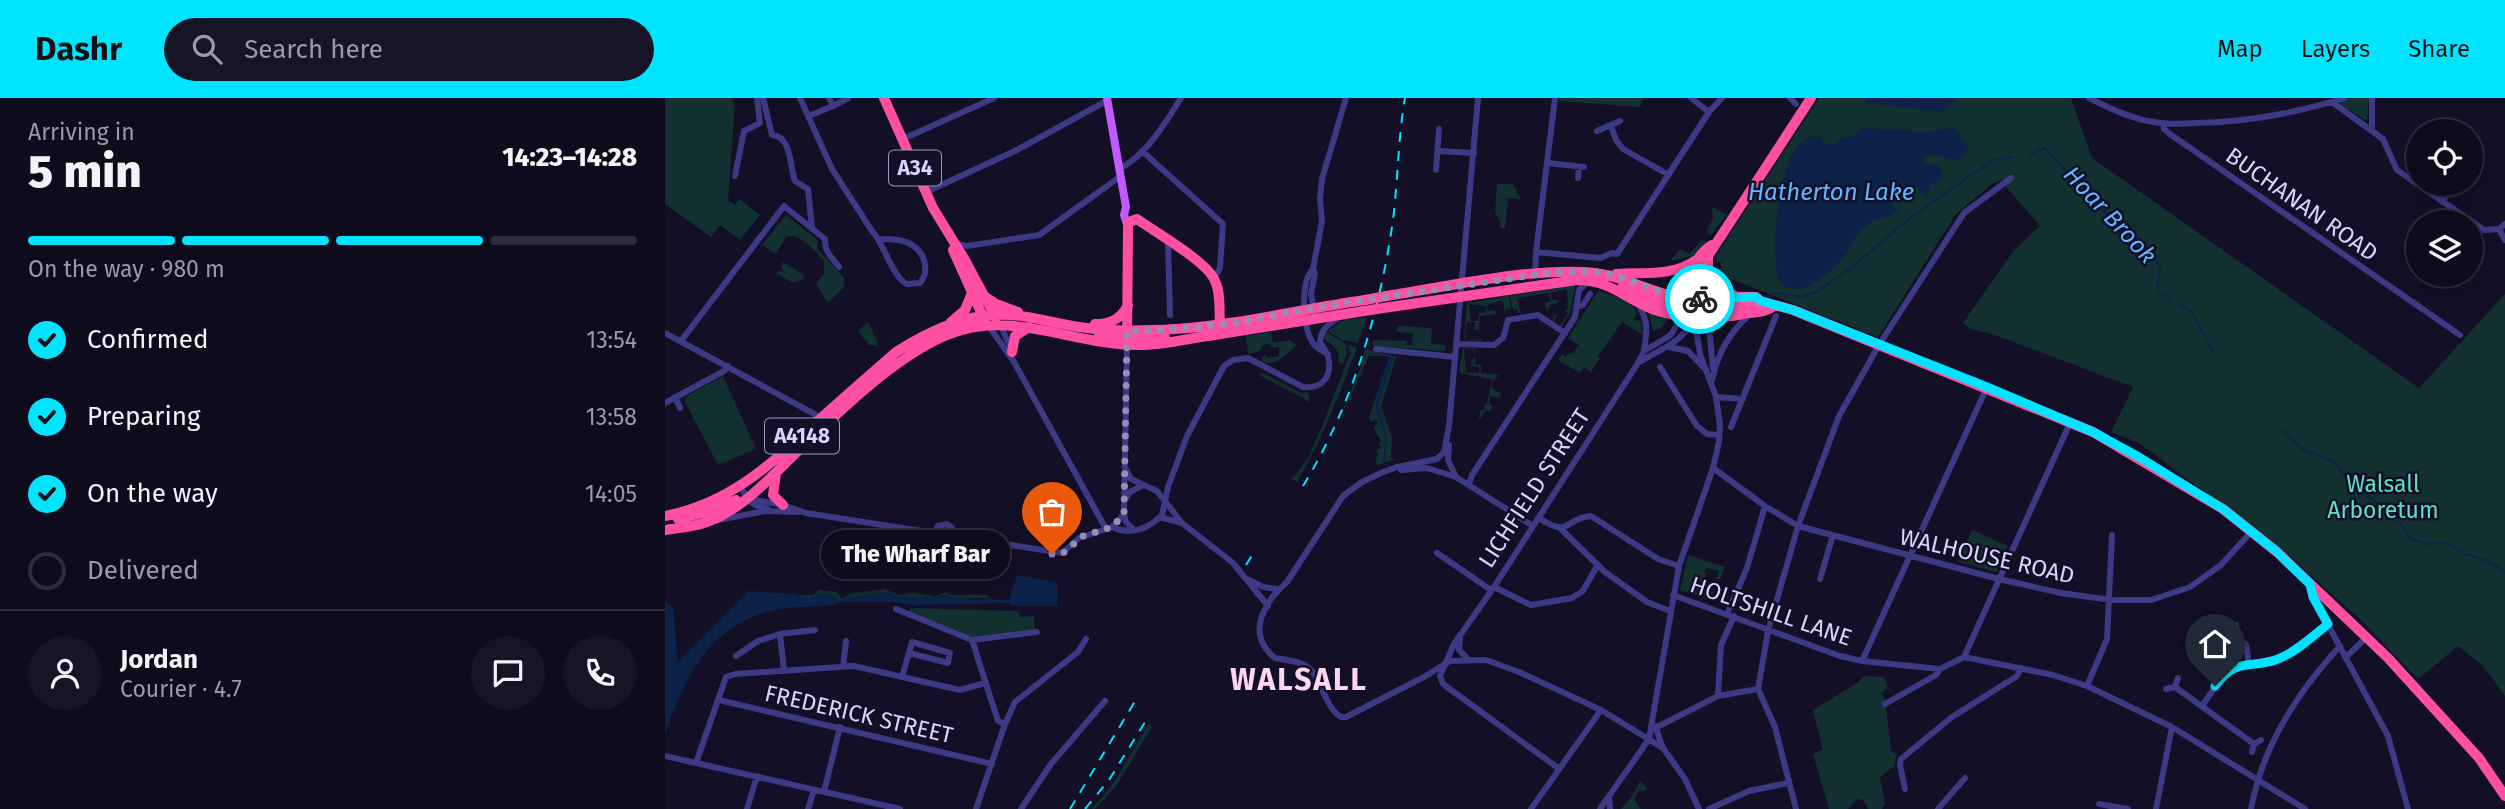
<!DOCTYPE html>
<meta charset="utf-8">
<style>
:root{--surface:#0e0b1c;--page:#171425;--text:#f1f3f6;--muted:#9b9ba3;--line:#2e2b3b;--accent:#00e5ff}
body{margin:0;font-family:"Fira Sans",sans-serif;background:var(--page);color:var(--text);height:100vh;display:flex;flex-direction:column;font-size:26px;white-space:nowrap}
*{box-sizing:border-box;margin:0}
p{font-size:23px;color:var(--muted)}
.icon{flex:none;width:38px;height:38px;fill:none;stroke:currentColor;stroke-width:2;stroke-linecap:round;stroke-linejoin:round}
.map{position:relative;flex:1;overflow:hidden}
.side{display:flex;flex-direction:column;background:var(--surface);width:665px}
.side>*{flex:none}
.fabs{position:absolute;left:1741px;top:21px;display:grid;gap:14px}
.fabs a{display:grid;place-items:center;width:77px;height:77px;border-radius:50%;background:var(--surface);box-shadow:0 4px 18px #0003,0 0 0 2px var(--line);font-size:35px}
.pin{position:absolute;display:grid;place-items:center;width:60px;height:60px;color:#fff;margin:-72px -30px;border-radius:50% 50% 50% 0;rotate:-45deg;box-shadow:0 0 7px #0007}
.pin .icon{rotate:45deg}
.courier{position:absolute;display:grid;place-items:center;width:70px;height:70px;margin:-35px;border:5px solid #00e5ff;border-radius:50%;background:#fff;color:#222;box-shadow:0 2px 9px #0007}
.bubble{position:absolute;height:49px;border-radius:24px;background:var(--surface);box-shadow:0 4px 18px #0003,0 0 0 2px var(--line);font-size:23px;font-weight:800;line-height:49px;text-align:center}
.head em{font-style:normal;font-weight:800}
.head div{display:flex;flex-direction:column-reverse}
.head{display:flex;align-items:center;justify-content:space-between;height:119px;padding:0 28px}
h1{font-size:46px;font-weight:800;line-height:52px}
.bar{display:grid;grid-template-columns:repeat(4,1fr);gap:10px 7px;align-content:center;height:84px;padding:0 28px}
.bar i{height:9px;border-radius:5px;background:var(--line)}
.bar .selected{background:var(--accent)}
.bar p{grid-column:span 4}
.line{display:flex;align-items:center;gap:18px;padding:0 28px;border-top:2px solid var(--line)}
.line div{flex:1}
.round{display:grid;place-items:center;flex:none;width:74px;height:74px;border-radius:37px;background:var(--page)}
ol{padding:0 28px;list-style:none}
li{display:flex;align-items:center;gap:21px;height:77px}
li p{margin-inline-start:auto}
li .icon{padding:7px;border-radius:50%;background:var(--accent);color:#111;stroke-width:4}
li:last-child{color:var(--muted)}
li i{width:38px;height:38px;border:4px solid var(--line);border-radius:50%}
header{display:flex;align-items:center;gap:42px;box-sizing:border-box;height:98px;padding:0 35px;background:var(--accent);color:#111}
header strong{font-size:33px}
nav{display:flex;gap:38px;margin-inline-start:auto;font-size:24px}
.search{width:490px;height:63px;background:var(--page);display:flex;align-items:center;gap:18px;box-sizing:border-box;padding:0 24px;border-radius:38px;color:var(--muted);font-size:26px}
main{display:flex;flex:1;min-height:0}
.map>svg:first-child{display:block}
.green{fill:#12302f;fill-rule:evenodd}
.water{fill:#0c2248}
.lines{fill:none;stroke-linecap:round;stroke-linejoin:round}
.stream{stroke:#0c2248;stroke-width:2}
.minor{stroke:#3d3a85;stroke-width:6}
.major{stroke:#c25bff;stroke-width:8}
.highway{stroke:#ff4fa3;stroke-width:10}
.rail{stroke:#00e5ff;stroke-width:2;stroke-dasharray:10 9;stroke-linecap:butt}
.highway-bridge{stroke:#ff4fa3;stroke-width:10}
.done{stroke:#948fb3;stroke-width:7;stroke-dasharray:0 12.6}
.route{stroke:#00e5ff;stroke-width:9}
.labels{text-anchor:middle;stroke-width:5;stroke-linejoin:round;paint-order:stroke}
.shield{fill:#130f26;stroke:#9e99be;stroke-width:2}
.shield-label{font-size:21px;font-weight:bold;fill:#d9d4ff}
.street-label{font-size:23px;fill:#d9d4ff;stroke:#130f26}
.park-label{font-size:23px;fill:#5fe0c0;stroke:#130f26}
.water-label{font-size:24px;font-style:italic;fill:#62b6ff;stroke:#130f26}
.district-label{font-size:30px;font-weight:bold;letter-spacing:2px;fill:#ffd6f0;stroke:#130f26}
</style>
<header>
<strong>Dashr</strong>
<div class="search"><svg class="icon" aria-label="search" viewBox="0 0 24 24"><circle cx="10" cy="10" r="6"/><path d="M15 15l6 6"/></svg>Search here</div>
<nav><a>Map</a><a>Layers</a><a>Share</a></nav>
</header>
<main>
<section class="side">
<div class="head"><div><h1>5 min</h1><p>Arriving in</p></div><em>14:23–14:28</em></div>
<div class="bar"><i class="selected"></i><i class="selected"></i><i class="selected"></i><i></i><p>On the way · 980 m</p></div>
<ol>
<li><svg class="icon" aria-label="check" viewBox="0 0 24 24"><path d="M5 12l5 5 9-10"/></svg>Confirmed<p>13:54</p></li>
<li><svg class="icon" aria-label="check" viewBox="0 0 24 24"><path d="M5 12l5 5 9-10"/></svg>Preparing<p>13:58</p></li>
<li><svg class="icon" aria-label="check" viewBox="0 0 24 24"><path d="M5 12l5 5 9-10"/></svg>On the way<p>14:05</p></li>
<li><i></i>Delivered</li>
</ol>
<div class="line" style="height:126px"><a class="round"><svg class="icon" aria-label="person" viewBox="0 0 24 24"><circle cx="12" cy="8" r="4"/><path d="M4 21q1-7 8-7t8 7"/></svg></a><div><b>Jordan</b><p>Courier · 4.7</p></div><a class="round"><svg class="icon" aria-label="chat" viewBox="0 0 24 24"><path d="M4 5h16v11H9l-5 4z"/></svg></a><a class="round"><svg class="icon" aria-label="phone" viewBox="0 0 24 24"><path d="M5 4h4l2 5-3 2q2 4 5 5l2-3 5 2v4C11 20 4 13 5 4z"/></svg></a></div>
</section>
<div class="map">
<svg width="1840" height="711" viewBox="0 0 1840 711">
<rect width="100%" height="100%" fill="#130f26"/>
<path class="green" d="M0 0H66L70 7 63 102 70 107 74 101 95 117 75 142 55 127 46 139 0 106Z
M894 0H979L975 9 894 3Z
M1154 0H1406L1427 60 1754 290 1840 196V598L1818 568 1793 548 1753 581 1697 523 1614 449 1474 345 1446 334 1468 289 1327 236 1306 231 1298 225 1349 152 1375 128 1341 89 1338 81 1326 87 1291 116 1213 239 1056 177 1053 172 1057 169 1055 168 1056 164H1051V158Z
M1687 0H1704L1702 23 1676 7V3Z
M832 86H848L856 101 843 100 840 130H836L835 124 830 114Z
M1047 109 1062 117 1046 137 1041 133 1048 120Z
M121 117 153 142 152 150 179 180V189L163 205 151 186 159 175V163C149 153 136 134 121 139L111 156 97 147Z
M1036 142 1042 144 1027 158 1005 163 1015 151 1025 156Z
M118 164 139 177 138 181 127 185 111 175 114 173 120 174 116 169Z
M910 187 906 212 896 230 886 224 890 216 892 218 888 225 894 229 903 215 899 212 903 211 902 191 886 195 887 202H894L890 207 887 205 882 212 879 205 886 203 884 195 852 200 856 215H853L852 211 848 212 845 198Z
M933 193C948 197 961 201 972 213L969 222 976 223 978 237 957 224 933 258 935 260 926 274 919 269 915 275 893 262 897 256 901 259 903 256 908 255 914 247 903 240Z
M844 198 846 211 840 212V219L838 202 822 207 823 213 830 212 831 216 815 218 814 232H809L810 224H802L800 241H817V243L799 241 802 205ZM804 206 821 208V214L814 215 813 223H806Z
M984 214 1003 220V221L996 230 988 234Z
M702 219 693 245 677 242 663 233 676 223Z
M203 224 213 245 212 250 210 247H204L193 233Z
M733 228 767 230 766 246 781 247V251L778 253 707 248 708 242 742 243V247H747L748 235 732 234Z
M660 233 681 246 682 255 678 266 673 264C677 252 666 246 657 240Z
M606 234 608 245 625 242 632 247C622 255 612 269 598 264L597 259 601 256 602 260 614 258V249H606L605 246 598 247 595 253 583 256 581 238Z
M682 247 692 249C675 295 657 342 632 384L627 381 643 360 656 331 685 256Z
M798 250 810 251 809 258 808 252 799 251 801 274 814 275V269L806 268 808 260H810V266L816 267V275L834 277 828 283 826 290 837 296 834 300 825 298 824 306 828 309 824 314 821 312 815 321H814L815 312H819L820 306H822L827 281 794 275Z
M700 251 733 259H731L716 309 727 339 726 360 729 362 713 367 710 365 713 357 711 352 716 350 714 345 716 343 708 329 713 326 711 322 706 324 704 320 724 258H704L666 340 695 271Z
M598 275 636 295 643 294 645 304 594 277Z
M58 278 91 351 53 367 20 304 22 298Z
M1307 432 1343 448 1331 474 1293 464Z
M1023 457 1060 469 1055 482 1051 481 1054 473 1041 470 1039 475 1041 476 1034 490 1048 494 1052 487 1047 497 1041 501 1015 492Z
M219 491 235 497 249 495 270 498 280 494 287 497H322L325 500H289L278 497 255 500 233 499 222 494 175 501 160 496 146 500H136L133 497H148L154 492 172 494 176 500C184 499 185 494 194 494 203 493 210 493 219 491Z
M246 510 353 513 355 519 369 518 370 532 311 540 244 514Z
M1199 578 1219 579 1223 590 1216 595 1220 601 1226 653 1232 656 1229 668 1215 679 1220 707 1216 711H1203L1198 702 1192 701 1183 711H1164L1148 656 1158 651 1148 612 1192 585Z
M485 624 486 631 451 688 430 711H427L447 687Z
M975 683 982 690 980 693 975 692 969 701 976 711H956L967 698Z"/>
<path class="water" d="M1201 0H1292L1278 14 1201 5Z
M1289 29 1304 52 1294 63 1263 56 1256 64 1275 67 1277 78 1273 84 1266 86 1262 99 1257 97 1254 89 1243 87 1235 89 1231 96 1224 98 1222 104 1234 112C1226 120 1214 120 1205 125 1191 133 1188 149 1178 160 1165 176 1135 203 1115 185 1103 159 1113 23 1156 40L1158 45 1169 46 1172 42 1188 38 1197 30 1262 34Z
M724 258H729L714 307 722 339 720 364 718 365 720 340 711 312V301Z
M352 477 393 485 392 508H347L344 505 250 507 225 504H175C165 510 135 508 122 510 49 519 21 574 0 637V503L8 509 13 564 83 493 131 496 136 500H146L155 496 165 497 175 501 222 494 233 499 255 500 278 497 289 500 344 502Z"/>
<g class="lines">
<path class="stream" d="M1364 57 1380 50 1425 99 1495 167 1492 193 1506 201
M1108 195 1136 199 1151 194 1189 168 1242 122 1328 62 1347 59
M1513 205 1526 213 1549 255
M1617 332 1637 351 1670 364 1689 391 1709 402 1725 421 1734 424 1739 429 1744 440 1762 446 1782 445 1800 456 1823 463 1840 474"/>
<path class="minor" d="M98 0 107 37C127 39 124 66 130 83L143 91 147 130
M135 0 167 71 207 133C220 147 227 179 242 186L255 185C265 173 260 155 247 147 239 141 224 141 214 141
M813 0 784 328 779 354 772 361 732 369 716 375 697 384 678 398 622 484C599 504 580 536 610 560 649 566 645 567 662 602 666 609 668 614 676 619H681L759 579 785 563 821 562 854 574 936 612 998 650 1020 681 1034 711
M1026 0 1044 14
M1125 0 1131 6
M1424 0C1444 10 1467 21 1489 24 1503 27 1518 26 1532 25 1584 24 1631 15 1680 0
M1707 0V31
M1667 4 1718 41 1732 72 1819 132 1834 131 1840 126
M168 8 183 0
M144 18 168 8 164 0
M1498 25 1499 31 1505 36 1795 237
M946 28 951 42 958 51 1004 77
M932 33 955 23
M238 41 329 0
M1806 44H1810
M477 53 558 126 555 170 549 180
M773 53 809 55
M883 65 919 69
M454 71C482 57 500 25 516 0
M771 72 774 31
M70 78 79 33 95 25 92 0
M913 80 914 69
M261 94 350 53 443 2
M1777 103 1790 86
M1834 131 1840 142
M503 143 505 217
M291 146 302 148 374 137 456 78
M871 154 935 160 947 155 952 156 1044 14 1057 0
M648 171 650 175 646 196 651 220
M870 176 871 154 890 0
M973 205C984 226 982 231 979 253
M912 209 918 207 925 196
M1043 219 1048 270
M323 227 349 264 441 431
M336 228 347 253
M0 235 153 318
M16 243 119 108 160 141C159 154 167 159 174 169
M791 246 829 247 838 240 843 222 873 217 900 235
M462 247 459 416 461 424 469 432
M1004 249 1023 253 1038 269
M711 251 790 259
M663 256C656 253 649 248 646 242 638 226 635 184 648 171L657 123 655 100 657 81 681 0
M973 265C995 251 1016 246 1029 221
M995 269 1032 328 1042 336 1054 337
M1047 282C1053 255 1064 235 1085 216
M10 299 15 310
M1051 299 1078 301
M0 305 59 273 63 268
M1066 329 1111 218
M784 347 783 362 791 379
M460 370 466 381 492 393 517 425 568 465 603 508
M1048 370 1100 408 1133 428 1334 481 1396 495 1446 502H1486L1525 489 1556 467 1586 434
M736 372 762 370 791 379 868 428
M804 386 807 377 910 219 914 192 924 183
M76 389C83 403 87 408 103 411
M461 400 465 394 478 387
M84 401 118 407 141 415 269 435
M495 419 517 425
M874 420C906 441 899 420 926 418L993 461 1014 468
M53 422 100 413 133 414
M447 429C467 438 483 431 497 417L503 389 522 338 559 268 568 262 583 260 638 289C667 292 671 262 655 245 655 231 665 225 675 219
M895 430 940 474 982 504 1005 513
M269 435 273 428 282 426 287 430 288 438
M269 435 273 443 278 445 286 443 288 438
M288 438 397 455 414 440 447 429 459 416
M772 455 826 492
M582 481 598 489 613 491
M1155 481 1168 437
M1645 486 1648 499 1723 638 1743 711
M829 489 866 507 907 500 918 493 932 468
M1008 497 1175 558 1197 563 1275 571
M231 511 307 542 372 534
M1062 516 1082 470 1100 408
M1570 537 1581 547 1584 566
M795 541 794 552 803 561
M1562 541 1570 537 1571 527
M307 542 333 623 340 626 311 711
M71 558 93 543 115 536
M1682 558 1702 539
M1299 559 1388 577 1422 588 1507 629 1640 711
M1299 559 1405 325
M1197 563 1322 289
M178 569 181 543
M119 573 115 536 150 532
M237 579 247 544 285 555 283 565 244 555
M1422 588 1442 541 1447 437
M1510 589 1589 646
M1501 591 1510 589 1513 580
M1053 598 1056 547 1069 518
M54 602 327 666
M1220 606 1271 577 1275 571 1299 559
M1537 608 1561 573 1578 567 1616 560 1663 526
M340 626 350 604 413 554 421 541
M990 628 998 650
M990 630 1053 598 1093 591
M1587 654 1589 646 1596 642
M0 658 235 711
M31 665 61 579 70 576 189 568 295 592 320 585
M893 670 778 586 775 578 789 546 829 489 973 265 979 253 1006 237 1017 218
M1240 691 1235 667 1236 661 1287 619 1352 578 1356 570
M159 694 175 629
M944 699 945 711
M1434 706 1463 711
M82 711 92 678
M143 711 149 692
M356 711 386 666 440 603
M866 711 936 612
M935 711 984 641 1014 468 1048 370 1054 344 1055 327 1051 299 1035 256 1029 219
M1044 711 1084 693 1123 685
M1131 711 1110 629 1093 591 1103 533 1133 428 1174 318 1214 247 1299 115 1346 80
M1273 711 1300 680
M1491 711 1507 629
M1586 711C1598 647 1632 595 1675 548"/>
<path class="major" d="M442 0 461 109 459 117 463 129"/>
<path class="highway" d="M219 0 268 110 300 162 331 220
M288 152 319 221
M1043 172 1051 187 1072 199
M951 176C979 174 1007 179 1031 162
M958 186C968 191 977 197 988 201 1021 215 1056 209 1091 206L1095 203
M727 197C786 188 859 171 918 174 952 175 979 192 1011 199 1038 204 1064 197 1091 199L1095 203 1128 212 1428 334 1558 411 1612 454 1723 560 1814 660 1840 698
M319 198 331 206 353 214
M1021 204C1025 181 1025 162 1047 147
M1033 205 1034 171 1039 162
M725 209 912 182C945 182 959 200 987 211 1016 221 1049 222 1078 216 1089 214 1101 215 1109 208
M1043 219V158L1146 0
M286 224 300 212 307 195
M430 226C446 226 456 221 463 207
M434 238 500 239
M462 247 463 129 464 124 472 121C490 134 543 164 550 183 556 195 554 213 555 227
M347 254 350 238 364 229
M111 375 108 397 118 407
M0 418C66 405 106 366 154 322 179 299 205 277 231 254 259 236 296 218 330 217 359 215 386 225 414 229 446 234 478 233 510 231 574 227 636 211 700 202
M13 421 49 412 71 402
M0 432C14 430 29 429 42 424 76 412 103 382 129 357 170 317 229 259 282 237 347 210 409 248 475 247 497 247 521 241 543 238 595 230 647 221 699 213"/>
<path class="rail" d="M638 388C687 308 715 214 728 122 733 82 733 40 740 0
M581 467 591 451
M405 711 472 600
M420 711 444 682 482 621"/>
<path class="highway-bridge" d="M700 202 727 197
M699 213 725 209"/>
</g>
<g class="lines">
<path class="done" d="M387 456H397L418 438 447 429 459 416 462 233 511 231 568 225 658 208 890 174C907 174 927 172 945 176 976 184 1002 200 1035 201"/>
<path class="route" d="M1035 201 1091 199 1096 203 1128 212 1322 289 1428 334 1474 359 1558 411 1612 454 1645 486 1648 499 1663 526C1648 538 1631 554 1613 561 1584 572 1572 558 1550 588"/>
</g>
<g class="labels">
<g class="shield">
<rect x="224" y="52.5" width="52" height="35" rx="5"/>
<rect x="100" y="320.5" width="74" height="35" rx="5"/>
</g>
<g class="shield-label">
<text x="250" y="77">A34</text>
<text x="137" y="345">A4148</text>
</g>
<g class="street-label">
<text transform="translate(1637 106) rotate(35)" y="8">BUCHANAN ROAD</text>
<text transform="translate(869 390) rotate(-57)" y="8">LICHFIELD STREET</text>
<text transform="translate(1322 458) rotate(13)" y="8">WALHOUSE ROAD</text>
<text transform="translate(1106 513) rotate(19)" y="8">HOLTSHILL LANE</text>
<text transform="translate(194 616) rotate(13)" y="8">FREDERICK STREET</text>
</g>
<g class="park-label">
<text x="1718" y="394">Walsall<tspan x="1718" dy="26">Arboretum</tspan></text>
</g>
<g class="water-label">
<text x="1166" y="102">Hatherton Lake</text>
<text transform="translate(1445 117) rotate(47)" y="8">Hoar Brook</text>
</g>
<g class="district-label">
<text x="634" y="592">WALSALL</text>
</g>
</g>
</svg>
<div class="fabs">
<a><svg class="icon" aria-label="locate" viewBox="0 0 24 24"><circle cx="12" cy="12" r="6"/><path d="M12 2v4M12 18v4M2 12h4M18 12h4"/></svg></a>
<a><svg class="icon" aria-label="layers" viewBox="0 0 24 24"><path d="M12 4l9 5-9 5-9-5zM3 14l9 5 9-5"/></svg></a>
</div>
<div class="pin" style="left:387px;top:456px;background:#ea580c"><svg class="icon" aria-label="bag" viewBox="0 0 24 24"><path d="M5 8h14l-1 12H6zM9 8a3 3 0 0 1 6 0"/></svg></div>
<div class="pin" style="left:1550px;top:588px;background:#1f2937"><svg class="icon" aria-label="home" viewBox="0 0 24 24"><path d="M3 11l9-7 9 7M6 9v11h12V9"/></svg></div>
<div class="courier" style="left:1035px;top:201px"><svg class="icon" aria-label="bike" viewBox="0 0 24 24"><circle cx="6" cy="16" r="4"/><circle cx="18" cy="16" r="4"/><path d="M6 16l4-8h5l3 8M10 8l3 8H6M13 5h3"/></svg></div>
<div class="bubble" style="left:156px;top:432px;width:189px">The Wharf Bar</div>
</div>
</main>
